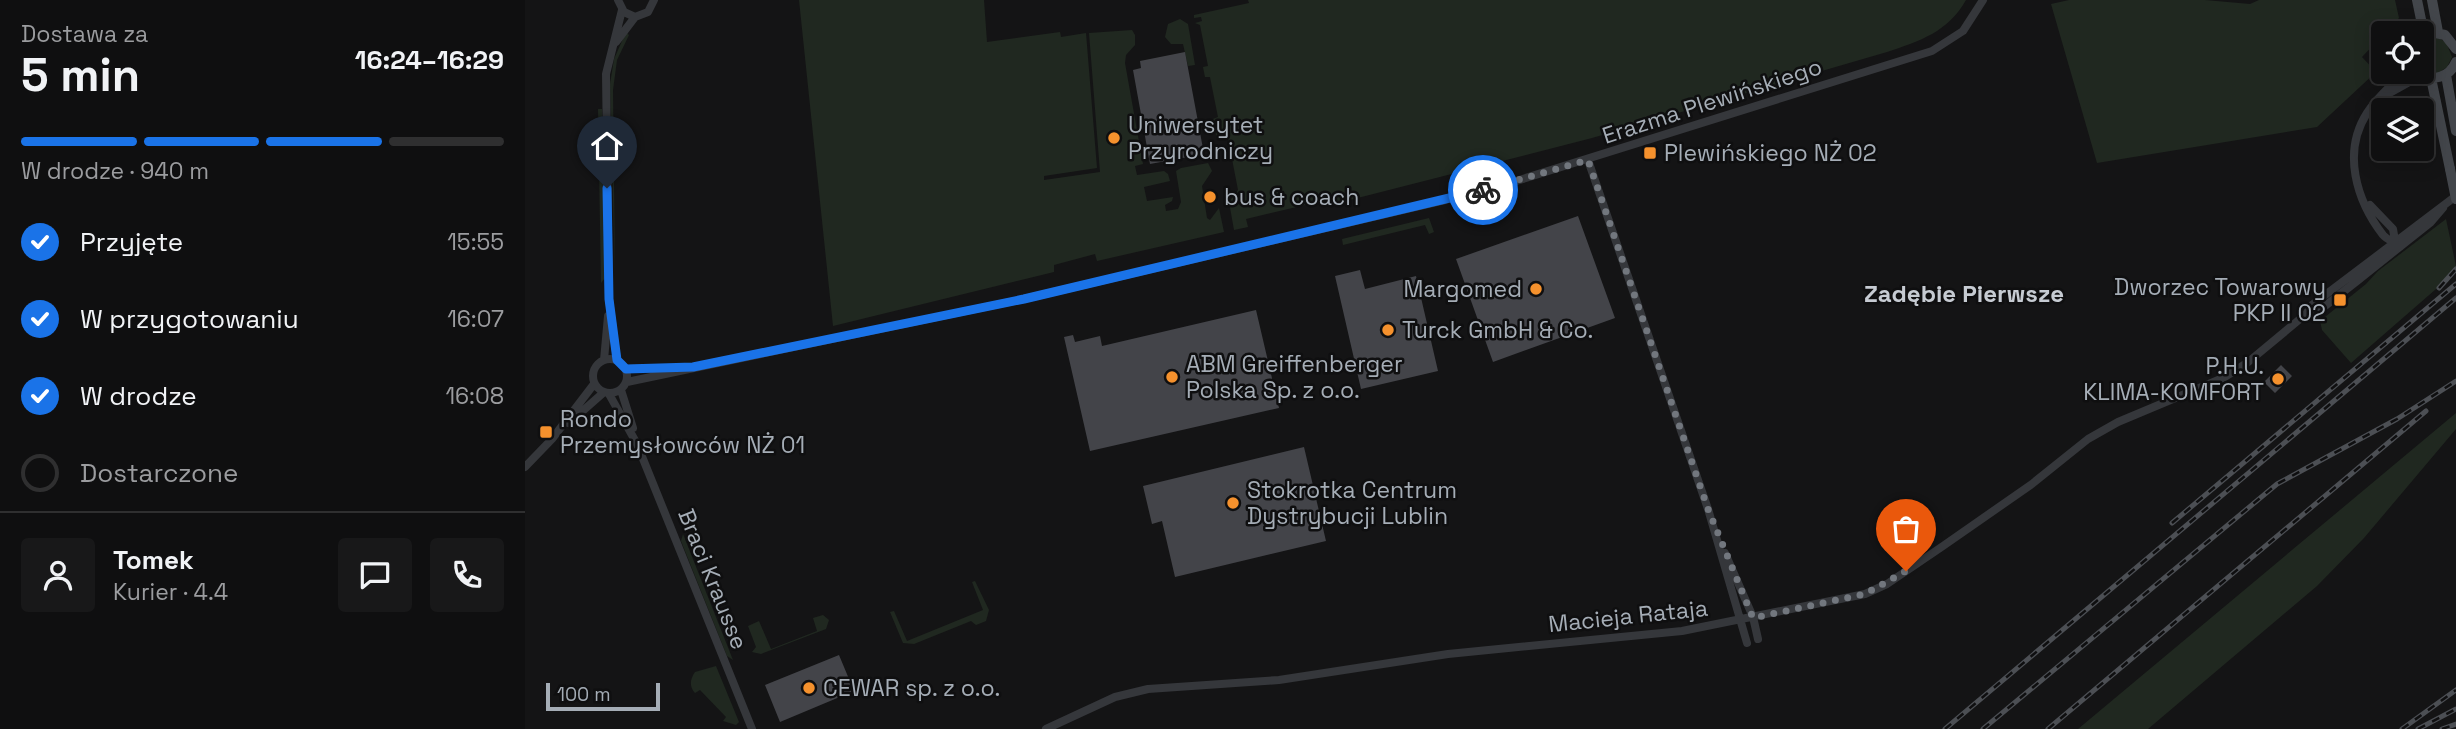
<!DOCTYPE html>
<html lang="pl">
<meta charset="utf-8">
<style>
:root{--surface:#0f0f10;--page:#181819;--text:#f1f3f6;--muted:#9b9c9f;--line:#2f2f30;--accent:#1a73e8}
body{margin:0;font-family:"Space Grotesk",sans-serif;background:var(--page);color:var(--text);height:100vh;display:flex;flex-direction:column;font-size:26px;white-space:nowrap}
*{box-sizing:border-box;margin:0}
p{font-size:23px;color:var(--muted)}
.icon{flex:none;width:38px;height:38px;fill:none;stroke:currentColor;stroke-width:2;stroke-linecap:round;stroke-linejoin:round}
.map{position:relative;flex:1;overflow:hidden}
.side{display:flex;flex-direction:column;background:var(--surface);width:525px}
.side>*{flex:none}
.tools{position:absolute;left:1846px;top:21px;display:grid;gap:14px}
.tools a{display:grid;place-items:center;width:63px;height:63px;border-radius:7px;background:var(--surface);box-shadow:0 4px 18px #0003,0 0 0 2px var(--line);font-size:35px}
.scale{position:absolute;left:21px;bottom:18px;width:114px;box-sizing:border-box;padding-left:7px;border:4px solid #a5adb6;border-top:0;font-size:19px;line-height:24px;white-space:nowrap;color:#a5adb6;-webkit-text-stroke:5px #0f0f10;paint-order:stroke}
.pin{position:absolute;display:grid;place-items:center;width:60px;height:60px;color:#fff;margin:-72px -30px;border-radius:50% 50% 50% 0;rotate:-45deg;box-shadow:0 0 7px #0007}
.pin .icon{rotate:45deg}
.courier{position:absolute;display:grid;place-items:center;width:70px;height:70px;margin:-35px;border:5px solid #1a73e8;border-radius:50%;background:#fff;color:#222;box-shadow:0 2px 9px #0007}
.head em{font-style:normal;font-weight:700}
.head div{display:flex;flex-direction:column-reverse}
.head{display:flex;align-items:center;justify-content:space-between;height:119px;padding:0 21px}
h1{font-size:46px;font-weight:700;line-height:52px}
.bar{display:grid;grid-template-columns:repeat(4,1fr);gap:10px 7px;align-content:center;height:84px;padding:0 21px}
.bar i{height:9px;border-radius:5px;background:var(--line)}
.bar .active{background:var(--accent)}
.bar p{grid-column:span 4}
.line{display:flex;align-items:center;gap:18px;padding:0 21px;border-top:2px solid var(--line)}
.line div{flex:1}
.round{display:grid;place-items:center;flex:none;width:74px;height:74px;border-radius:7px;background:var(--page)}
ol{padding:0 21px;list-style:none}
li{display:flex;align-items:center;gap:21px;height:77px}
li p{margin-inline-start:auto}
li .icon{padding:7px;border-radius:50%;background:var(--accent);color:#fff;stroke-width:4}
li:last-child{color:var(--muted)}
li i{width:38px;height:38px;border:4px solid var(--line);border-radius:50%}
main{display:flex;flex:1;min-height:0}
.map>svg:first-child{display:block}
.green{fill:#202820}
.building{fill:#434449}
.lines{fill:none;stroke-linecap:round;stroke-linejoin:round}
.street{stroke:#35373b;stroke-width:8}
.secondary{stroke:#43464b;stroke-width:10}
.rail-casing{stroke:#4c4f54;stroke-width:5}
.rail{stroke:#0f0f10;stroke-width:2.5;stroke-dasharray:8;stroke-linecap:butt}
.secondary-bridge{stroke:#43464b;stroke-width:10}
.done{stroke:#72777e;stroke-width:7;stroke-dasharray:0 12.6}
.route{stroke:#1a73e8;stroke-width:9}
.poi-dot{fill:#f5912d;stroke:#0f0f10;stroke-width:2.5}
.labels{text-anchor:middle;stroke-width:5;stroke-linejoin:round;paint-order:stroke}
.street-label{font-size:23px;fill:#a5adb6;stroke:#0f0f10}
.poi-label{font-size:23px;fill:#a5adb6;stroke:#0f0f10;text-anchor:start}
.neighbourhood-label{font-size:24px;font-weight:bold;fill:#c6cbd2;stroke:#0f0f10}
</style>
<main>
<section class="side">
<div class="head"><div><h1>5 min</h1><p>Dostawa za</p></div><em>16:24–16:29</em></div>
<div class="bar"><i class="active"></i><i class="active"></i><i class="active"></i><i></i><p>W drodze · 940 m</p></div>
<ol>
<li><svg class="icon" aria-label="check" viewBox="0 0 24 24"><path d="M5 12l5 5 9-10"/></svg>Przyjęte<p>15:55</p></li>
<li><svg class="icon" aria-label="check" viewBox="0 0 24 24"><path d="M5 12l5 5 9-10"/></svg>W przygotowaniu<p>16:07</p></li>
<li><svg class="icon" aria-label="check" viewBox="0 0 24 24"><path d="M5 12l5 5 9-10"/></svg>W drodze<p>16:08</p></li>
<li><i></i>Dostarczone</li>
</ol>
<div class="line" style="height:126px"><a class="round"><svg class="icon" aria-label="person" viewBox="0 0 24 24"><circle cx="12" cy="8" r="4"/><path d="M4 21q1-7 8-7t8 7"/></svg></a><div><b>Tomek</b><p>Kurier · 4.4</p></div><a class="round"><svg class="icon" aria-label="chat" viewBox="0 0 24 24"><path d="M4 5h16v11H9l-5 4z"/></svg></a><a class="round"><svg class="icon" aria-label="phone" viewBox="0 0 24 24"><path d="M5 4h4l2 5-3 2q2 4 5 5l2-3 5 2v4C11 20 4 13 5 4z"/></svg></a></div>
</section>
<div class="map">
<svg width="1931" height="729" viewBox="0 0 1931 729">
<rect width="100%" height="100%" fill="#141415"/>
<path class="green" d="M274 0H459L462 42 535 32 536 37 561 33 572 168 519 176V180L575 172 564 33 607 30 610 35V45L601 55 600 63 618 164 610 166 612 175 639 171 643 174 645 181 619 187 622 201 648 197 647 201 640 205 641 211 653 209 656 202 651 171 656 168 683 163 687 171 677 186 682 218 685 220 694 208 699 232 572 261 570 254 529 265V272L308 326Z
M723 0H1441C1423 32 1395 41 1362 52L1067 138 813 203 810 198 721 219 723 227 709 230 704 202 713 190 702 133 699 130 692 140 688 119 693 117 685 77H680L678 67 683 66 675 25 670 23 677 21 676 17 669 18V15L724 3Z
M1544 0H1680L1725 4 1734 0H1870L1874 18 1837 57 1851 72 1792 127 1572 163 1526 4Z
M655 19 663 24 670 65 663 66 658 44H646L640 37 643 24Z
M101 32 104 35 92 60 88 90 90 276 85 84 89 59Z
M1911 37 1921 42 1927 57 1922 67 1913 73 1897 68V42Z
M73 109H77L80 278 76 283Z
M904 218 909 232 904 234 900 225 818 245 817 239Z
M1921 219 1931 266 1911 289 1826 363 1797 330 1795 321 1841 284 1853 271Z
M1931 413V429L1839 538 1792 586 1623 729H1553Z
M158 534 208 660 202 656 156 541Z
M450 581 464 610 461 621 451 625 446 621 389 644 378 643 365 612 369 611 382 641 458 610 447 582Z
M298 615 304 620 301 629 236 654 227 652 231 647 223 626 234 621 246 649 292 631 288 618Z
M191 666 214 722 211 725 198 721 201 717 175 690 170 693C164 687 165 679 170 672Z"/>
<path class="building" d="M660 52 679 154 625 164 608 70 616 68 615 61Z
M1053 216 1090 318 968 362 931 259Z
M835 270 840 289 891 276 913 371 836 389 810 276Z
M731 310 754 408 565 451 539 337 548 335 550 342 575 336 577 346Z
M1756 365 1767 376 1750 393 1739 382Z
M779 447 801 541 650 577 637 521 627 524 618 486Z
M314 655 329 691 255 722 240 685Z"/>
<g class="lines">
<path class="street" d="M93 0 99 12 110 17 123 12 129 0
M91 42 110 17
M1861 95 1897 75
M1063 160 1183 509 1222 643
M1845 205 1868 229 1870 241
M1875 247C1870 241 1863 241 1858 235 1831 200 1817 152 1842 113 1852 97 1867 85 1879 72
M1781 314 1791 313 1832 281 1906 222 1918 208
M68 376a17 17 0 1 1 34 0a17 17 0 1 1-34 0Z
M79 360 83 316
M92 360 84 299 81 74 97 10
M101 369 144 368
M102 382 499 299 920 200 988 182 1407 51 1438 31 1458 0
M96 390 108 428
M84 394 112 444 227 729
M44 423 78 393
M0 467 27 439 69 384
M1200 553 1228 617 1233 639
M521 729 590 697 623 689 754 680 923 654 1157 631 1340 594 1362 584 1418 546 1507 484 1563 439 1593 422 1698 378 1722 363 1781 314 1787 305 1931 196"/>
<path class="secondary" d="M1892 0 1899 34
M1907 0 1913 32
M1897 36 1906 32 1920 35 1931 49
M1893 72C1908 82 1924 78 1931 62
M1921 75 1931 131
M1906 78 1925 169"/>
<defs>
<path id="rail" d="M1914 288 1931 269
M1647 523 1931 284
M1420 729 1931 298
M1458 729 1752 484 1872 419 1931 381
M1523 729 1901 411
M1877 729 1931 690
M1893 729 1931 709
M1917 729 1931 724"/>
</defs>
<use href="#rail" class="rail-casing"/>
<use href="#rail" class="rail"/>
<path class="secondary-bridge" d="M1925 169 1931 199"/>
</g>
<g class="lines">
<path class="done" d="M958 190 1063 160 1183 509 1228 618 1340 594 1381 571"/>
<path class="route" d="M82 188 84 299 92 360 101 369 168 367 499 299 958 190"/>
</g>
<g class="poi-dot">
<circle cx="589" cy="138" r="7"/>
<rect x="1118" y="146" width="14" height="14" rx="3.5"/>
<circle cx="685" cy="197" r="7"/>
<circle cx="1011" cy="289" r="7"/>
<rect x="1808" y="293" width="14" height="14" rx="3.5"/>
<circle cx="863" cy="330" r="7"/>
<circle cx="647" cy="377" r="7"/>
<circle cx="1753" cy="379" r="7"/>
<rect x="14" y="425" width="14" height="14" rx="3.5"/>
<circle cx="708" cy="503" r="7"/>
<circle cx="284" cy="688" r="7"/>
</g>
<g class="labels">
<g class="street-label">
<text transform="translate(1187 101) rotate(-18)" y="8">Erazma Plewińskiego</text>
<text transform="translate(188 579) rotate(68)" y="8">Braci Krausse</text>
<text transform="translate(1103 616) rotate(-6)" y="8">Macieja Rataja</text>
</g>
<g class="poi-label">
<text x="603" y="133">Uniwersytet<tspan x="603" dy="26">Przyrodniczy</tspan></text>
<text x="1139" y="161">Plewińskiego NŻ 02</text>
<text x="699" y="205">bus &amp; coach</text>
<text x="1801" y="295" text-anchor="end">Dworzec Towarowy<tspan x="1801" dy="26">PKP II 02</tspan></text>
<text x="997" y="297" text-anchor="end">Margomed</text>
<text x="877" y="338">Turck GmbH &amp; Co.</text>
<text x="661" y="372">ABM Greiffenberger<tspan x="661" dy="26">Polska Sp. z o.o.</tspan></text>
<text x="1739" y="374" text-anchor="end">P.H.U.<tspan x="1739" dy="26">KLIMA-KOMFORT</tspan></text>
<text x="35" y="427">Rondo<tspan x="35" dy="26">Przemysłowców NŻ 01</tspan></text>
<text x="722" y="498">Stokrotka Centrum<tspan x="722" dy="26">Dystrybucji Lublin</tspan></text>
<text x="298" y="696">CEWAR sp. z o.o.</text>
</g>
<g class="neighbourhood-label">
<text x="1439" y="302">Zadębie Pierwsze</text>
</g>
</g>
</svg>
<div class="tools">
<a><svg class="icon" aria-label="locate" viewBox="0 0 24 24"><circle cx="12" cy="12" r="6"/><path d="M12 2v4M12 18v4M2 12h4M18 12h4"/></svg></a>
<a><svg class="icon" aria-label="layers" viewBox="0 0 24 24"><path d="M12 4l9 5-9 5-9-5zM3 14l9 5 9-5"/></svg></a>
</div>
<div class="scale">100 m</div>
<div class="pin" style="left:1381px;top:571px;background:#ea580c"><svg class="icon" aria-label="bag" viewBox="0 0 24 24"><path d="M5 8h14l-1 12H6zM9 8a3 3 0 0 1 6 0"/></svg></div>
<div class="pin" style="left:82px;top:188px;background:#1f2937"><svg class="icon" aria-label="home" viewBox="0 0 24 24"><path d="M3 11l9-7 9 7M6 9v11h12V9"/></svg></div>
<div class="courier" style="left:958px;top:190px"><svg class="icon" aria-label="bike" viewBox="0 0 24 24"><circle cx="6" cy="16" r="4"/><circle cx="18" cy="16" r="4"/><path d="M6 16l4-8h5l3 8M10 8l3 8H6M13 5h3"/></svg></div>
</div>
</main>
